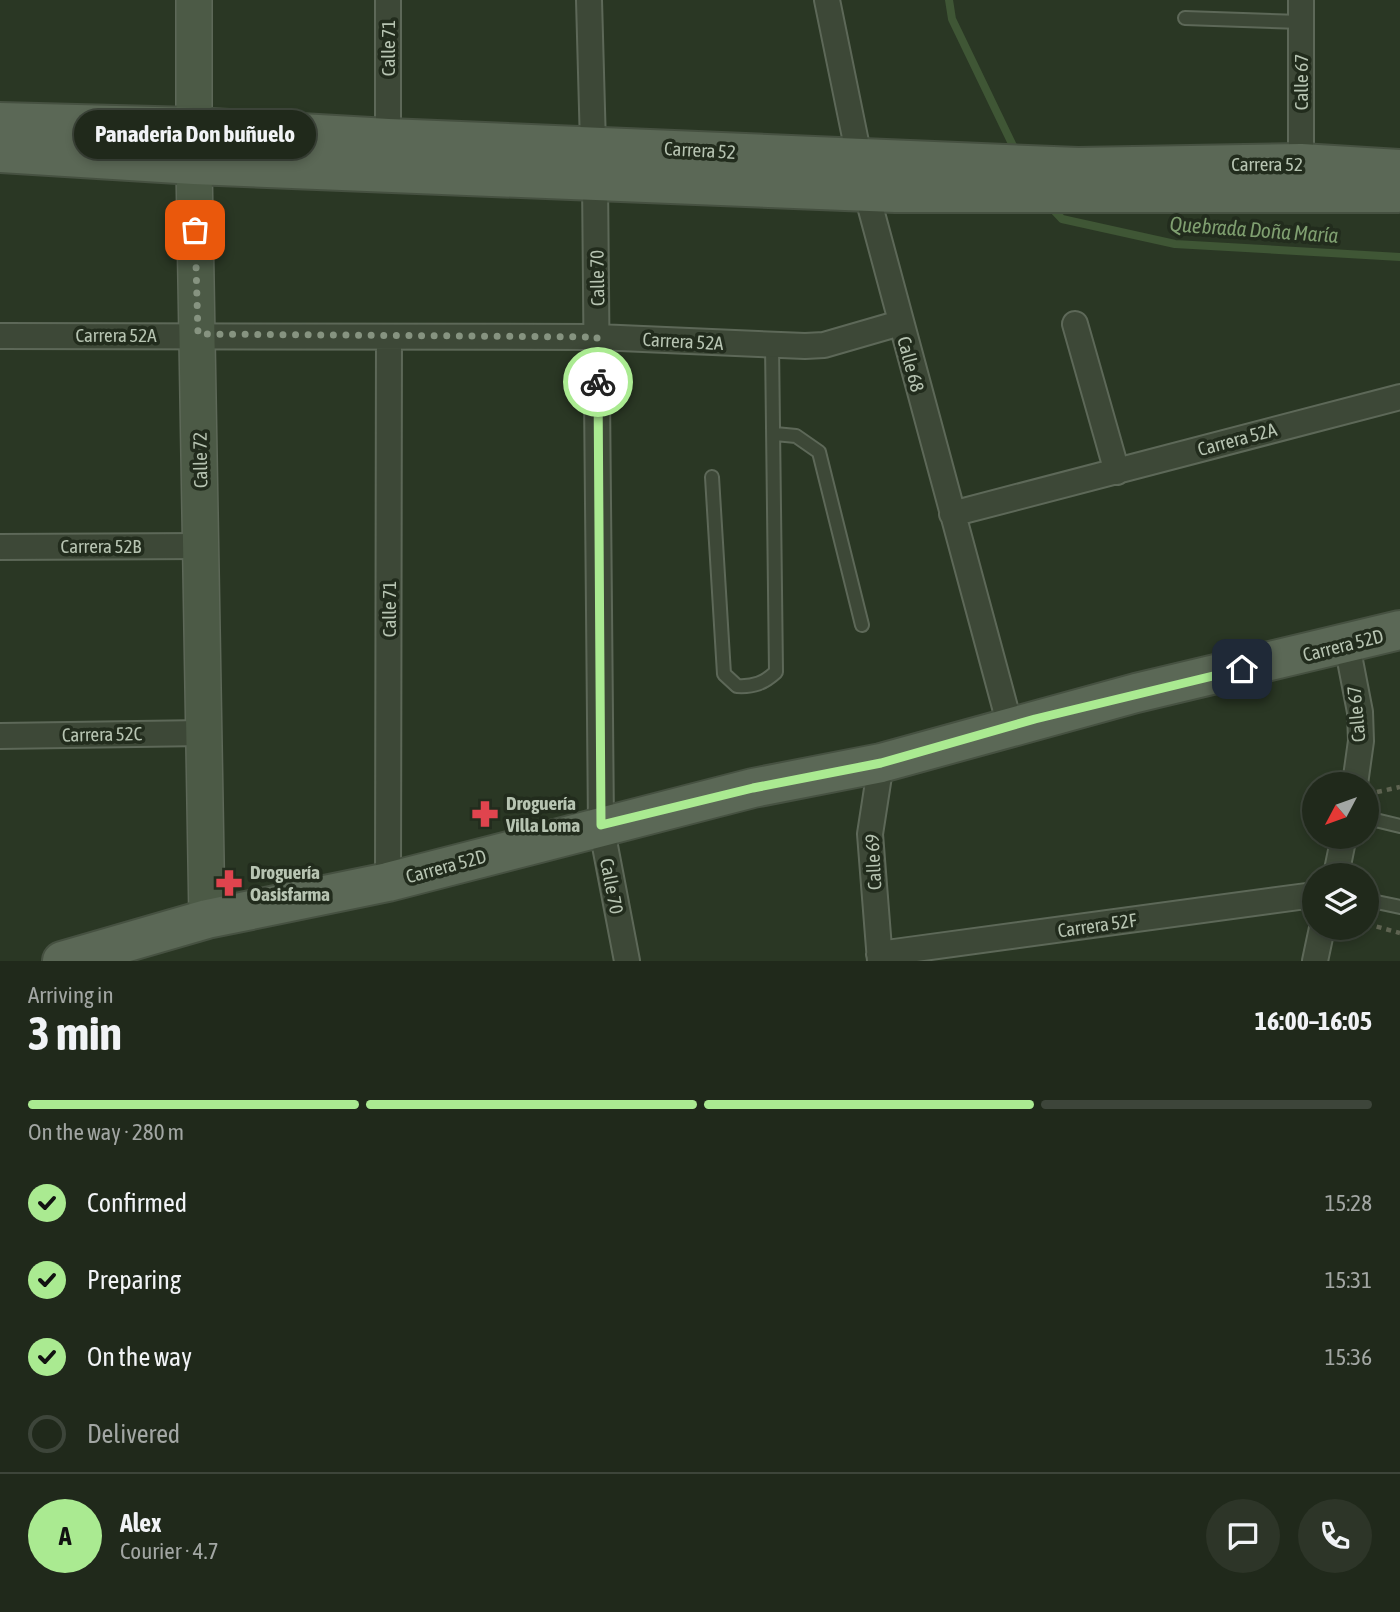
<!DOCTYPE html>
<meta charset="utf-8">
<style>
:root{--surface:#20291b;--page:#2d3528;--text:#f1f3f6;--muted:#a2a6a3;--line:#3d453a;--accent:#aaea91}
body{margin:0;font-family:"Asap Condensed",sans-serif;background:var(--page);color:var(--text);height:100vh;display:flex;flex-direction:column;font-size:26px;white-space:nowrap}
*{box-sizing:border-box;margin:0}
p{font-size:23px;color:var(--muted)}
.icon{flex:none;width:38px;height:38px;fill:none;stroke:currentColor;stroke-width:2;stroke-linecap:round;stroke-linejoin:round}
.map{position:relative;height:961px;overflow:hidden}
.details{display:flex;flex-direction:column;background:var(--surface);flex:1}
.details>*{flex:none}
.needle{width:46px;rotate:229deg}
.fabs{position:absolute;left:1302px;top:772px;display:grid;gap:14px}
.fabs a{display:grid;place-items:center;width:77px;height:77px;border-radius:50%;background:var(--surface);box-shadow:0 4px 10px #0003,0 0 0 2px var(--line);font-size:35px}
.pin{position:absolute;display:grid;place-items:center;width:60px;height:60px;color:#fff;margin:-30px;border-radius:14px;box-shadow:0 4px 10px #0006}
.courier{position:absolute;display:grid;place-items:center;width:70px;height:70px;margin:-35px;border:5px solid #aaea91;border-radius:50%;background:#fff;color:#222;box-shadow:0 2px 9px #0007}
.bubble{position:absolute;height:49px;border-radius:24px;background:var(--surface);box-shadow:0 4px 10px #0003,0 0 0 2px var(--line);font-size:23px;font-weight:700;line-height:49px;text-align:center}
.headline em{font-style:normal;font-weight:700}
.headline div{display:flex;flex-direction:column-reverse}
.headline{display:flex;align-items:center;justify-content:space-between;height:119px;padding:0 28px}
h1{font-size:46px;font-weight:700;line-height:52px}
.bar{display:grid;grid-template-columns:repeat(4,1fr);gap:10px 7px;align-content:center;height:84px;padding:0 28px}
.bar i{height:9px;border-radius:5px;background:var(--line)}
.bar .current{background:var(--accent)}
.bar p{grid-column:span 4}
.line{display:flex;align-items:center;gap:18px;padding:0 28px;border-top:2px solid var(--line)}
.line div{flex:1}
.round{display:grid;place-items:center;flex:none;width:74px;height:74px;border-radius:37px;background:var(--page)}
ol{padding:0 28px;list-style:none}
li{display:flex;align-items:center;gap:21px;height:77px}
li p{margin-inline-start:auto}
li .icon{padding:7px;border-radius:50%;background:var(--accent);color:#111;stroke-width:4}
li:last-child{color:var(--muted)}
li i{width:38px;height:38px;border:4px solid var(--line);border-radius:50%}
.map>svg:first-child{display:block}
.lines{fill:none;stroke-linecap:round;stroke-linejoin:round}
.stream{stroke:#3f5635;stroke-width:8}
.lane-casing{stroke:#5d6858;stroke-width:16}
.street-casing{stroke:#5d6858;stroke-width:28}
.secondary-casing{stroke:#5d6858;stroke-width:38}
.primary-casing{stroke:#465141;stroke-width:42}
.path{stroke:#5e6351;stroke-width:4.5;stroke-dasharray:5 5;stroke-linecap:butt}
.lane{stroke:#3d4837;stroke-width:12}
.street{stroke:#3d4837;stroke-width:24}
.secondary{stroke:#4c5a46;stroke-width:35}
.primary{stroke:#5b6856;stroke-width:38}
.done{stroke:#869380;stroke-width:7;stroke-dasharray:0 12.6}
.route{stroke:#aaea91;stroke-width:9}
.labels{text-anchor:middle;stroke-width:7;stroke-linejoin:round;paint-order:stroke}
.street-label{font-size:19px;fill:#b7c4b2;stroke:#222c1d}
.poi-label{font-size:19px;font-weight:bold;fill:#b7c4b2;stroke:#222c1d;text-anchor:start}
.water-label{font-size:21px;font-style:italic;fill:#7f9f70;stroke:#222c1d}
</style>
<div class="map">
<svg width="1400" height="961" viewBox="0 0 1400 961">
<rect width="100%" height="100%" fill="#2a3724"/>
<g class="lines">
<path class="stream" d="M949 0 952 19 1016 152
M1048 204 1062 219 1175 244 1400 257"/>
<defs>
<path id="lane" d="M1185 18 1301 22
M775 434 796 436 819 452 862 625
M712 477 724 674 737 686C754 687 764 683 776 672L772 345
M1367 818 1400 826
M1367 900 1400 907"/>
<path id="street" d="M388 0V138
M589 0 593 145
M827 0 866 191 1010 726
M1301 0V163
M595 180 601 825 627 961
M1075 324 1117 472
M0 336 597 337 805 346 824 345 900 323
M952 514 1400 397
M0 547 202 546
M1347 645 1360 712 1361 741 1355 784
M0 736 204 733
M1336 875 1344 836
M388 882 389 337
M879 954 1314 895
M880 961 870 834 881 763
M1315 961 1322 928"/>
<path id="secondary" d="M194 0V165L207 919"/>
<path id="primary" d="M0 122 194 127 388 138 1078 167 1301 163 1400 169
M0 153 194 165 895 193H1397
M62 961 207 919 388 882 753 788 881 763 1136 693 1400 630"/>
</defs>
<use href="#lane" class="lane-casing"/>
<use href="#street" class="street-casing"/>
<use href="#secondary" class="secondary-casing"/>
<use href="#primary" class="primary-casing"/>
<path class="path" d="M1377 792 1400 787
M1367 924 1400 933"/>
<use href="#lane" class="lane"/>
<use href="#street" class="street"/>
<use href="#secondary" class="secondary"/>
<use href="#primary" class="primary"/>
</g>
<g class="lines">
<path class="done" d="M195 230 198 334 597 337 598 382"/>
<path class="route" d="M598 382 601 825 753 788 881 763 1035 719 1242 669"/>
</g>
<defs>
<symbol id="pharmacy-bare" viewBox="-9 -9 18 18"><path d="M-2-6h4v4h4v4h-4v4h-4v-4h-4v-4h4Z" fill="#e0444e" stroke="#222c1d" stroke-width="2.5" paint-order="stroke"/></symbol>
</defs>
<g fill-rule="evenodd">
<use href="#pharmacy-bare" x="466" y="795" width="38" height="38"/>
<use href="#pharmacy-bare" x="210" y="864" width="38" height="38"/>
</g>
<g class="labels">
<g class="street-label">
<text transform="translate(388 48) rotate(-90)" y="7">Calle 71</text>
<text transform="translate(1301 82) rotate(-90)" y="7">Calle 67</text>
<text transform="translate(700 150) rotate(3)" y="7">Carrera 52</text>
<text x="1267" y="171">Carrera 52</text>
<text transform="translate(597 278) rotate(-91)" y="7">Calle 70</text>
<text x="116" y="342">Carrera 52A</text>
<text transform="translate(683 341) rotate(3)" y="7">Carrera 52A</text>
<text transform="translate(911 364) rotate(75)" y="7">Calle 68</text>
<text transform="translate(1237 439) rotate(-15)" y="7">Carrera 52A</text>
<text transform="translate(200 460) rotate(-91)" y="7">Calle 72</text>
<text x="101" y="553">Carrera 52B</text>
<text transform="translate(389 609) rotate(-90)" y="7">Calle 71</text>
<text transform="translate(1343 645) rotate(-14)" y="7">Carrera 52D</text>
<text transform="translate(1356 714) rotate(-95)" y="7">Calle 67</text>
<text transform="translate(102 734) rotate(-1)" y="7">Carrera 52C</text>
<text transform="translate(873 862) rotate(-93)" y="7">Calle 69</text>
<text transform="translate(446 866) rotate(-15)" y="7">Carrera 52D</text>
<text transform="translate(612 886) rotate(79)" y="7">Calle 70</text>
<text transform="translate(1097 925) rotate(-8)" y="7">Carrera 52F</text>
</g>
<g class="poi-label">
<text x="506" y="810">Droguería<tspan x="506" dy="22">Villa Loma</tspan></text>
<text x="250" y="879">Droguería<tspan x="250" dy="22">Oasisfarma</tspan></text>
</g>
<g class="water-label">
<text transform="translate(1254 230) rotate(4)" y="7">Quebrada Doña María</text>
</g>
</g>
</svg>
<div class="fabs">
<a><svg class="needle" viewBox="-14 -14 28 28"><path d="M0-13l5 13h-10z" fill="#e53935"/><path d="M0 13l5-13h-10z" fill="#a2a6a3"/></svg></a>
<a><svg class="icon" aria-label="layers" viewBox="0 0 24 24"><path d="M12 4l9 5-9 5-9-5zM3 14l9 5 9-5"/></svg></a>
</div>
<div class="pin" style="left:195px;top:230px;background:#ea580c"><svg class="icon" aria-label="bag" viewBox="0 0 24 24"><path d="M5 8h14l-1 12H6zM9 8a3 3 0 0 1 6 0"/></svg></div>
<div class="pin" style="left:1242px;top:669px;background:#1f2937"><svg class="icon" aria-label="home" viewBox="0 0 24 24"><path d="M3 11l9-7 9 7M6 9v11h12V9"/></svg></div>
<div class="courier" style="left:598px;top:382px"><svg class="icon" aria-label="bike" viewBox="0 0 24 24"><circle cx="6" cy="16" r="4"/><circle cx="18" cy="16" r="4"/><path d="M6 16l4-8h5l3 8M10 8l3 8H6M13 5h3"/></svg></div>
<div class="bubble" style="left:74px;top:110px;width:242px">Panaderia Don buñuelo</div>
</div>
<section class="details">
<div class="headline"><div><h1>3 min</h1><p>Arriving in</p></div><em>16:00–16:05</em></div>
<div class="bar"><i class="current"></i><i class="current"></i><i class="current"></i><i></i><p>On the way · 280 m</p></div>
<ol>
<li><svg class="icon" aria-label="check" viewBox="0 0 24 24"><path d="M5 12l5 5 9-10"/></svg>Confirmed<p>15:28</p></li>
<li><svg class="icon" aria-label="check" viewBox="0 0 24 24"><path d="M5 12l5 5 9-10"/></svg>Preparing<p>15:31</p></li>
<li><svg class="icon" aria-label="check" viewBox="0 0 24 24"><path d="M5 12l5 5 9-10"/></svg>On the way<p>15:36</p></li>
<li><i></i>Delivered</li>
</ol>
<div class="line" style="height:126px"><b class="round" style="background:var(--accent);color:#111">A</b><div><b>Alex</b><p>Courier · 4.7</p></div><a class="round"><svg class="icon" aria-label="chat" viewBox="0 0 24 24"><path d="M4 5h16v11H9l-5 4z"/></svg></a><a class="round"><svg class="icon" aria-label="phone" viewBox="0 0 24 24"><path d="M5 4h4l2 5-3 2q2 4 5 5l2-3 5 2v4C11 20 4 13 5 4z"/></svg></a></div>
</section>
